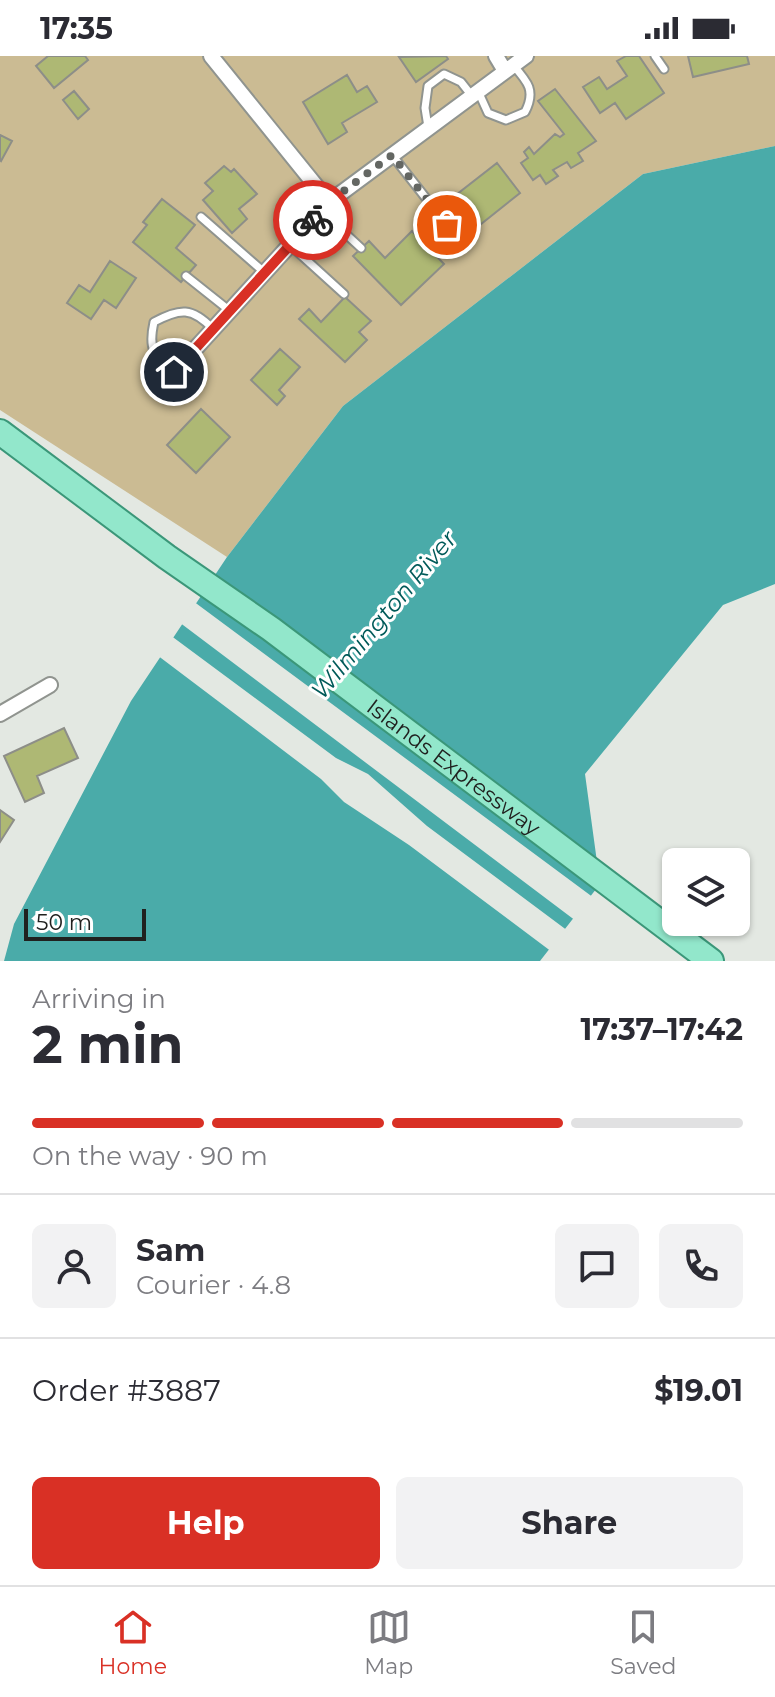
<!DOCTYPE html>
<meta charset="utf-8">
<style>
:root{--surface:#fff;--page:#f2f2f3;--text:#2b2b33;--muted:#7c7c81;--line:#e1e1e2;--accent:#d93025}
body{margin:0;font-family:Montserrat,sans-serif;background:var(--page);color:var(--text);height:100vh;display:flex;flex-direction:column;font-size:30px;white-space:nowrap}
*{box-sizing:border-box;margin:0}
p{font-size:26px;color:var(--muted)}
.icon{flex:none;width:44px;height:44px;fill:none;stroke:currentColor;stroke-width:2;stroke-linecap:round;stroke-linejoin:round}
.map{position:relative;height:905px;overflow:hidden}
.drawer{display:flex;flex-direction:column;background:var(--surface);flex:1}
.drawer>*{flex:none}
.fabs{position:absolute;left:662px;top:792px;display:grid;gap:16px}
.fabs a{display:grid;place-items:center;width:88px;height:88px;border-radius:12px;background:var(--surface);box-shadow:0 2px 6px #0004;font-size:40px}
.scale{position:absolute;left:24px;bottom:20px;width:122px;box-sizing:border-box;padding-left:8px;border:4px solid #20211f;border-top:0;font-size:22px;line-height:28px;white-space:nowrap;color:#20211f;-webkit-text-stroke:6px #fff;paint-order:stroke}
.pin{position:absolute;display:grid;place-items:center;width:68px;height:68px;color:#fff;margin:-34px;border:4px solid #fff;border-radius:50%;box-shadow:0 2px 8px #0007}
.courier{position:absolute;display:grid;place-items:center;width:80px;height:80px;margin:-40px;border:6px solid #d93025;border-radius:50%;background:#fff;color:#222;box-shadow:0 2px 10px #0007}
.overview em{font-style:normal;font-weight:700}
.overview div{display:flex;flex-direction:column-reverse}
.overview{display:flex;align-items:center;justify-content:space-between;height:136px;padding:0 32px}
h1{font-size:52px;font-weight:700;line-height:60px}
.bar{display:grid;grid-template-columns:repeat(4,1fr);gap:12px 8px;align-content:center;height:96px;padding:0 32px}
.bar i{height:10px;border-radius:6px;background:var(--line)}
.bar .selected{background:var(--accent)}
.bar p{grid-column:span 4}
.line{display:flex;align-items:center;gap:20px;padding:0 32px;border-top:2px solid var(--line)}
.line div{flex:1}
.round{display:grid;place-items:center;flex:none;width:84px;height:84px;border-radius:12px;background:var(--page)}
.action{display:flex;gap:16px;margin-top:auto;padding:16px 32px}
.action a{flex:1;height:92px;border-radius:12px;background:var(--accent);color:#fff;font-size:32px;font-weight:700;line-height:92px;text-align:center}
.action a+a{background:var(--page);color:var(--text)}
.status{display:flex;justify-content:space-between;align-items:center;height:56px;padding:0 40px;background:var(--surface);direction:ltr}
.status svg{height:22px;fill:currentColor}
.dock{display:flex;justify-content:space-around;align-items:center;height:112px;border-top:2px solid var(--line);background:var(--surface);font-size:22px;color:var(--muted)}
.dock a{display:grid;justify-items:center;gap:4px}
.dock .selected{color:var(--accent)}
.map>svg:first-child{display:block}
.green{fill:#cbbb93}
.water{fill:#4aaba9}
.pier{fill:#e3e8e2}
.building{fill:#aeb874;stroke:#8d8e88;stroke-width:2}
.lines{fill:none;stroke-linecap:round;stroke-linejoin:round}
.lane-casing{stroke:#90948f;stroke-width:11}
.street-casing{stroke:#90948f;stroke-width:18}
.primary-casing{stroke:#3b9779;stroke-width:28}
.lane{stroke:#fff;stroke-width:7}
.street{stroke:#fff;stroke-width:14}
.primary{stroke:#92e7cb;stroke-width:24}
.done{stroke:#646763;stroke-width:8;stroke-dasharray:0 14.4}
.route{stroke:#d93025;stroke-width:10}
.labels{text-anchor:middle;stroke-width:6;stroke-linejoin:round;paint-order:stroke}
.street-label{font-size:22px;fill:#20211f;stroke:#fff}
.water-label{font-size:24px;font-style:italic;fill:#005a59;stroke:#fff}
</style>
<div class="status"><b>17:35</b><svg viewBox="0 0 49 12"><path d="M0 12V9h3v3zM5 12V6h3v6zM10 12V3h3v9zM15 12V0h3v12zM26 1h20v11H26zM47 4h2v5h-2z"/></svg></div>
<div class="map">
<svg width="775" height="905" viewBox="0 0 775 905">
<rect width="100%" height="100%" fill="#e3e8e2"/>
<path class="green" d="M0 0H775V90L643 118 343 350 227 501 0 354Z"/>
<path class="water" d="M775 90V528L723 549 585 718 600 828 540 905H4L14 868 131 645 227 501 343 350 643 118Z"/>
<path class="pier" d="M193 545 594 842 576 865 179 566Z
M170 579 336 702 368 718 427 770 568 875 552 896 409 789 344 746 321 723 157 599Z"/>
<path class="building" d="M48 0H85L88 4 54 32 36 10Z
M446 0 448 3 416 26 399 1Z
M626 0H639L664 37 626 63 615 47 600 57 583 31 599 21 607 33 627 20 617 5Z
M688 0H747L749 8 693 21Z
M347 19 357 36 367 30 377 46 342 67 347 76 328 88 303 46Z
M555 33 596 85 578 97 583 105 571 112 567 106 553 114 558 120 546 128 540 119 533 124 521 107 528 102 524 96 529 91 534 98 555 78 560 81 564 78 538 45Z
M74 35 89 53 78 63 63 44Z
M0 79 12 85 1 105 0 104Z
M497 107 520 137 471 176 447 146Z
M224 110 231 116 234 113 257 138 239 153 247 163 232 177 203 144 213 135 205 127Z
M162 143 195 169 176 192 196 209 181 226 133 186 147 169 143 166Z
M412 175 444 208 401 249 353 200 369 185 385 202Z
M110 205 136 222 116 252 104 244 91 263 67 247 79 229 90 236Z
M345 241 371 265 359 276 367 284 345 306 299 263 309 253 321 266Z
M280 293 300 311 279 334 285 340 277 349 251 324Z
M201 353 230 381 196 417 167 389Z
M64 672 78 702 37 720 44 737 25 746 4 700Z
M0 754 14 764 0 786Z"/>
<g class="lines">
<defs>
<path id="lane" d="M655 0 664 13
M478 35 488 57 506 64 525 56C536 35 528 26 513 9
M428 71 425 52 428 30 444 18 461 26 472 40
M392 99 447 169 457 162
M321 155 361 192
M201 161 265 217
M290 189 344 238
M186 220 230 255
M174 316C153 298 148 293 154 266 180 252 192 251 213 273"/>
<path id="street" d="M211 0 329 146
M496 0 505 15
M174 316 329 146 526 0
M0 658 50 629"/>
<g id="primary">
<path id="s1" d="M0 376 167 501 271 573 711 905"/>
</g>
</defs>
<use href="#lane" class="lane-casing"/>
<use href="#street" class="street-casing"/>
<use href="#primary" class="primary-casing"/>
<use href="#lane" class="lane"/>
<use href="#street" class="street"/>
<use href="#primary" class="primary"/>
</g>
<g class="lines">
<path class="done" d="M313 164 329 146 392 99 447 169"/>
<path class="route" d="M174 316 313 164"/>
</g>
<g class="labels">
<g class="street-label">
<text dy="8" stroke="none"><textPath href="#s1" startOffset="564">Islands Expressway</textPath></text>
</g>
<g class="water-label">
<text transform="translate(384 559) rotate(-50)" y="8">Wilmington River</text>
</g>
</g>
</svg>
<div class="fabs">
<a><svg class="icon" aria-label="layers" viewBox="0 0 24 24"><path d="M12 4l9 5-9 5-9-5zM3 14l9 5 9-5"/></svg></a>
</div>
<div class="scale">50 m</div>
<div class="pin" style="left:447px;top:169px;background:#ea580c"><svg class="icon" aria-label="bag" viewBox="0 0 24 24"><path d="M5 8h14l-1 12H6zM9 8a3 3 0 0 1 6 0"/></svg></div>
<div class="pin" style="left:174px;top:316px;background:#1f2937"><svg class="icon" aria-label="home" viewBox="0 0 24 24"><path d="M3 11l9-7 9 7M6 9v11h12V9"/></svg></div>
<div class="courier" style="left:313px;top:164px"><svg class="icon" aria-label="bike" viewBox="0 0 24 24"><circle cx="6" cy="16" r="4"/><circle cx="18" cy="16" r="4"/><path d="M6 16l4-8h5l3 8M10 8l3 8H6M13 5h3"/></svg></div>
</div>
<section class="drawer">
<div class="overview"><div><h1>2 min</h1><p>Arriving in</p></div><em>17:37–17:42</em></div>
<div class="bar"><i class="selected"></i><i class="selected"></i><i class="selected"></i><i></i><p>On the way · 90 m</p></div>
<div class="line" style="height:144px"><a class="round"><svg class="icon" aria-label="person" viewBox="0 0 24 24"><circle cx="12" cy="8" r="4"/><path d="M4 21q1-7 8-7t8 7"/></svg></a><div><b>Sam</b><p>Courier · 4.8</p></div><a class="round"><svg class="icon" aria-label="chat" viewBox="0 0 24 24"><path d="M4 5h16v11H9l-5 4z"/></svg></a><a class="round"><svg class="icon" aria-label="phone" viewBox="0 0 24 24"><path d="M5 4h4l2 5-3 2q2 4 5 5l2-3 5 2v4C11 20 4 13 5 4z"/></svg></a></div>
<div class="line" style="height:104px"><div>Order #3887</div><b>$19.01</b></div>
<div class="action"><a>Help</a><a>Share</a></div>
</section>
<nav class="dock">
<a class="selected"><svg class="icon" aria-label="home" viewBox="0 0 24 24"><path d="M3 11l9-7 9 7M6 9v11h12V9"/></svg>Home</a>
<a><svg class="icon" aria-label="map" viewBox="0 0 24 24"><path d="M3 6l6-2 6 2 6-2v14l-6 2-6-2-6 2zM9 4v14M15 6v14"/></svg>Map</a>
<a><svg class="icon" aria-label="saved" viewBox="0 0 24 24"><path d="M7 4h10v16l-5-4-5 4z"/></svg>Saved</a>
</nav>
